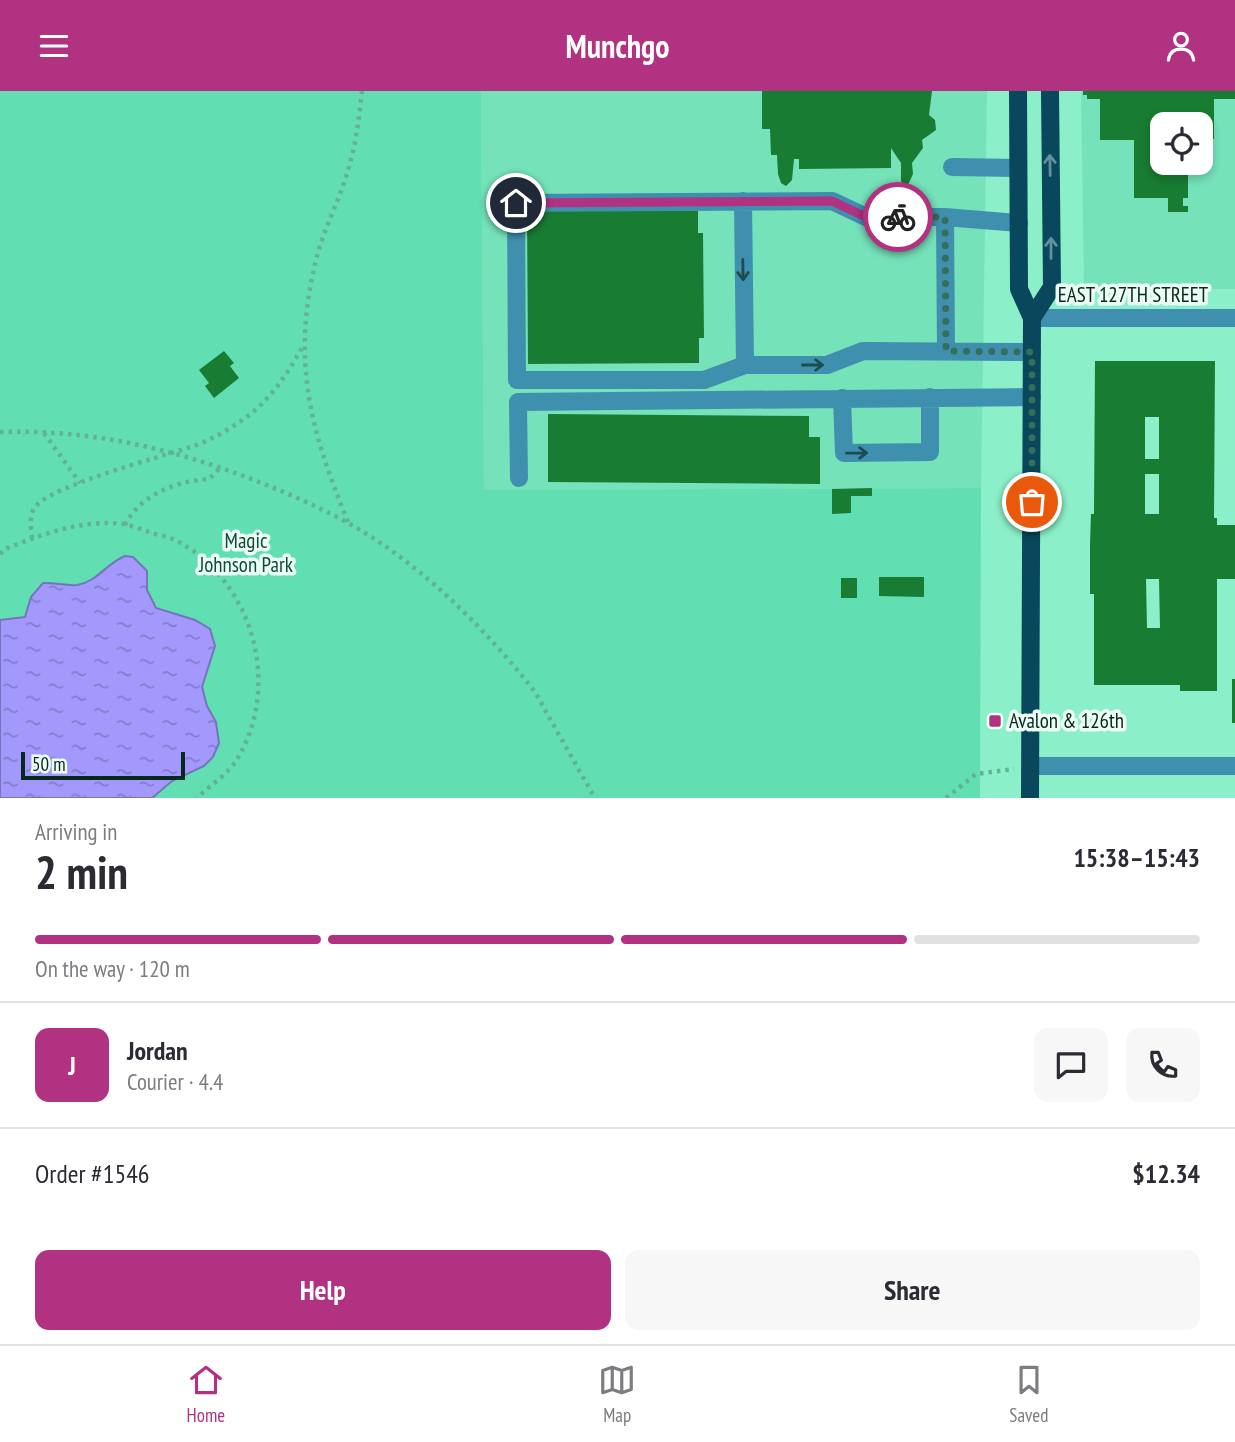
<!DOCTYPE html>
<meta charset="utf-8">
<style>
:root{--surface:#fff;--page:#f7f7f7;--text:#2b2b33;--muted:#7c7c81;--line:#e1e1e2;--accent:#b13280}
body{margin:0;font-family:"PT Sans Narrow",sans-serif;background:var(--page);color:var(--text);height:100vh;display:flex;flex-direction:column;font-size:26px;white-space:nowrap}
*{box-sizing:border-box;margin:0}
p{font-size:23px;color:var(--muted)}
.icon{flex:none;width:38px;height:38px;fill:none;stroke:currentColor;stroke-width:2;stroke-linecap:round;stroke-linejoin:round}
.map{position:relative;height:707px;overflow:hidden}
.drawer{display:flex;flex-direction:column;background:var(--surface);flex:1}
.drawer>*{flex:none}
.fabs{position:absolute;left:1150px;top:21px;display:grid;gap:14px}
.fabs a{display:grid;place-items:center;width:63px;height:63px;border-radius:14px;background:var(--surface);box-shadow:0 4px 10px #0003;font-size:35px}
.scale{position:absolute;left:21px;bottom:18px;width:164px;box-sizing:border-box;padding-left:7px;border:4px solid #07281d;border-top:0;font-size:19px;line-height:24px;white-space:nowrap;color:#07281d;-webkit-text-stroke:5px #ecfef6;paint-order:stroke}
.pin{position:absolute;display:grid;place-items:center;width:60px;height:60px;color:#fff;margin:-30px;border:4px solid #fff;border-radius:50%;box-shadow:0 2px 7px #0007}
.courier{position:absolute;display:grid;place-items:center;width:70px;height:70px;margin:-35px;border:5px solid #b13280;border-radius:50%;background:#fff;color:#222;box-shadow:0 2px 9px #0007}
.head em{font-style:normal;font-weight:700}
.head div{display:flex;flex-direction:column-reverse}
.head{display:flex;align-items:center;justify-content:space-between;height:119px;padding:0 35px}
h1{font-size:46px;font-weight:700;line-height:52px}
.bar{display:grid;grid-template-columns:repeat(4,1fr);gap:10px 7px;align-content:center;height:84px;padding:0 35px}
.bar i{height:9px;border-radius:5px;background:var(--line)}
.bar .active{background:var(--accent)}
.bar p{grid-column:span 4}
.line{display:flex;align-items:center;gap:18px;padding:0 35px;border-top:2px solid var(--line)}
.line div{flex:1}
.round{display:grid;place-items:center;flex:none;width:74px;height:74px;border-radius:14px;background:var(--page)}
.primary-button{display:flex;gap:14px;margin-top:auto;padding:14px 35px}
.primary-button a{flex:1;height:80px;border-radius:14px;background:var(--accent);color:#fff;font-size:28px;font-weight:700;line-height:80px;text-align:center}
.primary-button a+a{background:var(--page);color:var(--text)}
header{display:flex;justify-content:space-between;align-items:center;height:91px;padding:0 35px;background:var(--accent);color:#fff;font-size:32px;font-weight:700}
.tab-bar{display:flex;justify-content:space-around;align-items:center;height:98px;border-top:2px solid var(--line);background:var(--surface);font-size:19px;color:var(--muted)}
.tab-bar a{display:grid;justify-items:center;gap:4px}
.tab-bar .active{color:var(--accent)}
.map>svg:first-child{display:block}
.built{fill:#75e2ba;fill-rule:evenodd}
.green{fill:#61deb2}
.water{fill:url(#water-ripples);stroke:#7476b9;stroke-width:2}
.building{fill:#187c32;fill-rule:evenodd}
.lines{fill:none;stroke-linecap:round;stroke-linejoin:round}
.path{stroke:#62b294;stroke-width:4.5;stroke-dasharray:3.5 5;stroke-linecap:butt}
.minor{stroke:#3f8fae;stroke-width:18}
.major{stroke:#08475c;stroke-width:18}
.oneway{stroke:#63909a}
.oneway2{stroke:#1b4c50}
.done{stroke:#356e59;stroke-width:7;stroke-dasharray:0 12.6}
.route{stroke:#b13280;stroke-width:9}
.poi-dot{fill:#b13280;stroke:#ecfef6;stroke-width:2.5}
.labels{text-anchor:middle;stroke-width:7;stroke-linejoin:round;paint-order:stroke}
.street-label{font-size:21px;fill:#07281d;stroke:#ecfef6}
.park-label{font-size:21px;fill:#0e4b38;stroke:#ecfef6}
.poi-label{font-size:21px;fill:#07281d;stroke:#ecfef6;text-anchor:start}
</style>
<header><svg class="icon" aria-label="menu" viewBox="0 0 24 24"><path d="M4 6h16M4 12h16M4 18h16"/></svg>Munchgo<svg class="icon" aria-label="person" viewBox="0 0 24 24"><circle cx="12" cy="8" r="4"/><path d="M4 21q1-7 8-7t8 7"/></svg></header>
<div class="map">
<svg width="1235" height="707" viewBox="0 0 1235 707">
<defs>
<pattern id="water-ripples" width="26" height="14" patternUnits="userSpaceOnUse" patternTransform="scale(1.75)"><rect width="26" height="14" fill="#a398fc"/><path d="M2 4q2-2 4 0t4 0M15 11q2-2 4 0t4 0" fill="none" stroke="#837ccb"/></pattern>
</defs>
<rect width="100%" height="100%" fill="#8bf0c9"/>
<path class="built" d="M481 0H987L981 397 484 399Z
M1081 0H1235V198H1084ZM1162 33H1200V72H1162Z"/>
<path class="green" d="M0 0H481L484 399 981 397 980 707H0Z"/>
<path class="water" d="M125 465 133 466 147 480V499L156 517 195 529 210 538 215 555 202 596 207 615 216 631 219 652 213 666 204 675 172 690 152 707H0V529L25 526 31 506 43 492C54 491 65 495 77 494 97 491 107 472 125 465Z"/>
<path class="building" d="M762 0H932L929 24 935 29 936 39 922 49 923 57 912 72 913 83 908 94H903L901 90V72L891 57V77L799 78V68H794L792 89 786 95 781 92 778 83 777 64H771L770 38H762Z
M1083 0H1235V8H1214V48H1200V33H1162V72H1188V107H1183V115H1188V121H1168V107H1134V49H1100V8H1087V4H1083Z
M527 120H698V142H703L704 247H699V272L528 273Z
M224 260 234 272 230 275 239 287 214 307 205 295 209 292 199 279Z
M1095 270H1215L1214 427H1217V434H1235V488H1217V600H1180V594H1094V503H1090V453L1091 423H1094ZM1145 326H1159V368H1145ZM1145 383H1159V423H1145ZM1146 488H1159L1160 537H1147Z
M548 323 809 325V346H820V393L548 391Z
M872 397V405H851V422L832 423V398Z
M879 486H924V506L879 505Z
M841 487H857V507H841Z
M1232 588H1235V632H1232Z"/>
<g class="lines">
<path class="path" d="M0 341C90 338 175 358 259 391 302 408 344 427 382 453 438 491 489 543 531 596 539 606 544 618 550 628 565 654 580 681 595 707
M44 342 80 392
M348 431C309 336 291 267 317 165 325 135 340 108 348 79 356 54 359 27 362 0
M125 434C141 403 177 390 209 388L221 376
M32 447C31 437 29 424 35 416 50 395 161 366 190 356 207 351 223 342 238 332 267 314 287 284 303 255
M0 463 5 458C43 443 82 428 124 433 132 435 141 438 149 441 157 444 167 445 175 449 253 489 283 595 236 670 227 684 209 695 197 707
M946 707 976 683 1014 678"/>
<path class="minor" d="M952 76 1018 77
M743 110 745 274
M945 126 946 260
M1019 132 945 126H866L832 110 516 112 517 289H704L745 274H827L863 260 1032 261
M1032 227H1235
M842 307 844 362 930 361V306
M519 387 518 311 1032 306
M1031 675H1235"/>
<path class="major" d="M1018 0 1019 198 1032 227 1030 707
M1032 227 1052 196 1050 0"/>
</g>
<defs><path id="oneway-shaft" d="M-6 0H5M1.5-3L5.5 0L1.5 3" fill="none" stroke-width="1.6" stroke-linecap="round" stroke-linejoin="round" transform="scale(1.75)"/></defs>
<g class="oneway">
<use href="#oneway-shaft" transform="translate(1050 74) rotate(-91)"/>
<use href="#oneway-shaft" transform="translate(1051 157) rotate(-90)"/>
</g>
<g class="oneway2">
<use href="#oneway-shaft" transform="translate(743 179) rotate(89)"/>
<use href="#oneway-shaft" transform="translate(813 274)"/>
<use href="#oneway-shaft" transform="translate(857 362) rotate(-1)"/>
</g>
<g class="lines">
<path class="done" d="M898 126H945L946 260 1032 261V411"/>
<path class="route" d="M516 112 832 110 866 126H898"/>
</g>
<rect class="poi-dot" x="988" y="623" width="14" height="14" rx="3.5"/>
<g class="labels">
<g class="street-label">
<text x="1133" y="211">EAST 127TH STREET</text>
</g>
<g class="park-label">
<text x="246" y="457">Magic<tspan x="246" dy="24">Johnson Park</tspan></text>
</g>
<g class="poi-label">
<text x="1009" y="637">Avalon &amp; 126th</text>
</g>
</g>
</svg>
<div class="fabs">
<a><svg class="icon" aria-label="locate" viewBox="0 0 24 24"><circle cx="12" cy="12" r="6"/><path d="M12 2v4M12 18v4M2 12h4M18 12h4"/></svg></a>
</div>
<div class="scale">50 m</div>
<div class="pin" style="left:1032px;top:411px;background:#ea580c"><svg class="icon" aria-label="bag" viewBox="0 0 24 24"><path d="M5 8h14l-1 12H6zM9 8a3 3 0 0 1 6 0"/></svg></div>
<div class="pin" style="left:516px;top:112px;background:#1f2937"><svg class="icon" aria-label="home" viewBox="0 0 24 24"><path d="M3 11l9-7 9 7M6 9v11h12V9"/></svg></div>
<div class="courier" style="left:898px;top:126px"><svg class="icon" aria-label="bike" viewBox="0 0 24 24"><circle cx="6" cy="16" r="4"/><circle cx="18" cy="16" r="4"/><path d="M6 16l4-8h5l3 8M10 8l3 8H6M13 5h3"/></svg></div>
</div>
<section class="drawer">
<div class="head"><div><h1>2 min</h1><p>Arriving in</p></div><em>15:38–15:43</em></div>
<div class="bar"><i class="active"></i><i class="active"></i><i class="active"></i><i></i><p>On the way · 120 m</p></div>
<div class="line" style="height:126px"><b class="round" style="background:var(--accent);color:#fff">J</b><div><b>Jordan</b><p>Courier · 4.4</p></div><a class="round"><svg class="icon" aria-label="chat" viewBox="0 0 24 24"><path d="M4 5h16v11H9l-5 4z"/></svg></a><a class="round"><svg class="icon" aria-label="phone" viewBox="0 0 24 24"><path d="M5 4h4l2 5-3 2q2 4 5 5l2-3 5 2v4C11 20 4 13 5 4z"/></svg></a></div>
<div class="line" style="height:91px"><div>Order #1546</div><b>$12.34</b></div>
<div class="primary-button"><a>Help</a><a>Share</a></div>
</section>
<nav class="tab-bar">
<a class="active"><svg class="icon" aria-label="home" viewBox="0 0 24 24"><path d="M3 11l9-7 9 7M6 9v11h12V9"/></svg>Home</a>
<a><svg class="icon" aria-label="map" viewBox="0 0 24 24"><path d="M3 6l6-2 6 2 6-2v14l-6 2-6-2-6 2zM9 4v14M15 6v14"/></svg>Map</a>
<a><svg class="icon" aria-label="saved" viewBox="0 0 24 24"><path d="M7 4h10v16l-5-4-5 4z"/></svg>Saved</a>
</nav>
